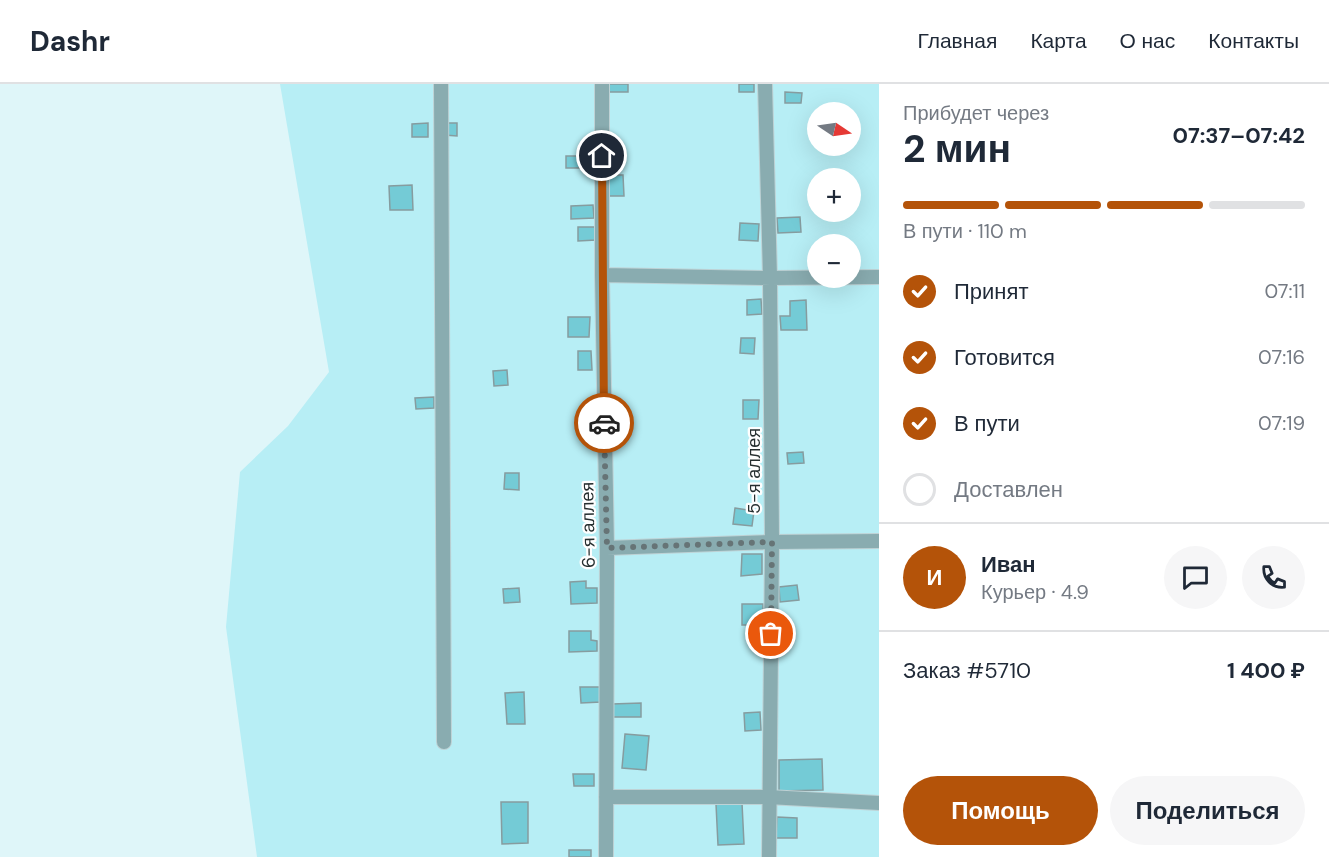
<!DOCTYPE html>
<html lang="ru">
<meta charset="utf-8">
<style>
:root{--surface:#fff;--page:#f6f6f7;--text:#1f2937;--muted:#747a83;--line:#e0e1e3;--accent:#b45309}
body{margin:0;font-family:"DM Sans",sans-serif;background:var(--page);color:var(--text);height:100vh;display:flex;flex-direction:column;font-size:22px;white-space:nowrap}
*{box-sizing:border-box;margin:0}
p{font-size:20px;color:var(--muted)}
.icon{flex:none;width:33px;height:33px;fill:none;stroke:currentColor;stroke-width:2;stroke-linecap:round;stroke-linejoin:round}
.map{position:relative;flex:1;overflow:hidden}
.details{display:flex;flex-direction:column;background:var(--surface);width:450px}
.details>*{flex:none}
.needle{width:39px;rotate:103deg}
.fabs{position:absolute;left:807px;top:18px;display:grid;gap:12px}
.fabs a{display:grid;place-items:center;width:54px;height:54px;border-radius:50%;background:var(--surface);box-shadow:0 6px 24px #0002;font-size:30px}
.pin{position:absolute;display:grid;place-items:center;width:51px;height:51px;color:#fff;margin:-26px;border:3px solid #fff;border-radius:50%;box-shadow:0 2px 6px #0007}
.courier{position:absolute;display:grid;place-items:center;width:60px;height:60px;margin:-30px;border:4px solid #b45309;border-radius:50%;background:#fff;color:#222;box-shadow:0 2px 8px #0007}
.headline em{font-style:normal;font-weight:700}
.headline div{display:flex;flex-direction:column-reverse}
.headline{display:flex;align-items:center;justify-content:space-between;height:102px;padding:0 24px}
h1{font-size:39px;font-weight:700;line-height:45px}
.bar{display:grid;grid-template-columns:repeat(4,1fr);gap:9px 6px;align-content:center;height:72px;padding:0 24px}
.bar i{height:8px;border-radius:4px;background:var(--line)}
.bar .selected{background:var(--accent)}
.bar p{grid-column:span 4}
.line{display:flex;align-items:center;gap:15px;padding:0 24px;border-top:2px solid var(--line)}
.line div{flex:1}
.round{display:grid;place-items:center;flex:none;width:63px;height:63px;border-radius:32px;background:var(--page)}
ol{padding:0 24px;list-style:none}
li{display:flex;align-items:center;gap:18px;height:66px}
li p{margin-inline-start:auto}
li .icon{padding:6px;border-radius:50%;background:var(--accent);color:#fff;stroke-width:4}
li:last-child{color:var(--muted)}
li i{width:33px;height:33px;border:3px solid var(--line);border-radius:50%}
.action{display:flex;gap:12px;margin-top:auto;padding:12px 24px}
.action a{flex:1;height:69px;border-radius:36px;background:var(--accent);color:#fff;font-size:24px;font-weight:700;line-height:69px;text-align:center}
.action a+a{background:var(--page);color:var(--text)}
header{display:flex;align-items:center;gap:36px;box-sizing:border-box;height:84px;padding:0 30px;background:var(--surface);border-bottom:2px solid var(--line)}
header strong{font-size:28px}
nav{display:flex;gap:33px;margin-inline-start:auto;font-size:21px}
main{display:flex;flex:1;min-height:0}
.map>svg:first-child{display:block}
.green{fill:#b7eef5;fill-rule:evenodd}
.building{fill:#74cbd6;stroke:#869c9f;stroke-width:1.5}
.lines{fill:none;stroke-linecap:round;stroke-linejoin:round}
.minor-casing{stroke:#bed2d5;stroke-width:16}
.minor{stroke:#89acb0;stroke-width:14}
.done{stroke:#667476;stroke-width:6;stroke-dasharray:0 10.8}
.route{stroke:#b45309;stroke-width:8}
.labels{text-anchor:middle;stroke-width:4.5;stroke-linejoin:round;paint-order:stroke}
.street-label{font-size:18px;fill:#252e2f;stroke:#fefefe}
</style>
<header>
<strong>Dashr</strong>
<nav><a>Главная</a><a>Карта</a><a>О нас</a><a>Контакты</a></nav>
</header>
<main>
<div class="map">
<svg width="879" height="773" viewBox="0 0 879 773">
<rect width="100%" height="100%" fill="#dff6f9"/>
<path class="green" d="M280 0H879V773H257L226 543 240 388 288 342 329 288ZM818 28H850V62H818ZM818 94H850V128H818ZM818 160H850V194H818Z"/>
<path class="building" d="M608 0H628V8H608Z
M739 0H754V8H739Z
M785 8 802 9 801 19H785Z
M428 39V53H412V40Z
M445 39H457V52L444 51Z
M566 72H580V84H566Z
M608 91H623L624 112H609Z
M412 101 413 126H390L389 102Z
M593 121 594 134 571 135V122Z
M800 133 801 148 778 149 777 134Z
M740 139 759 140 758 157 739 156Z
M578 143H596V156L578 157Z
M761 215 762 230 747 231V216Z
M806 216 807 246H781L780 232H790V217Z
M568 233H590L589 253H568Z
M741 254H755L754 270 740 269Z
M578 267H591L592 286H578Z
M507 286 508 301 494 302 493 287Z
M434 313V324L416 325 415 314Z
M743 316H759L758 335H743Z
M612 335H630L631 347 612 348Z
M803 368 804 379 788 380 787 369Z
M505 389H519V406L504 405Z
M735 424 754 427 752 442 733 440Z
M742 470H762V490L741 492Z
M586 497V504H597V519L571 520 570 498Z
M797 501 799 516 780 518 779 503Z
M519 504 520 518 504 519 503 505Z
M742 520H763V533L755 534 754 541H742Z
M569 547H591V556L597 557V567L569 568Z
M580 603H601V618L581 619Z
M524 608 525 640H507L505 609Z
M641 619V633H613L612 620Z
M760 628 761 646 745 647 744 629Z
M625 650 649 652 646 686 622 684Z
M822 675 823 706 779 707V676Z
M573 690H594V702H574Z
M501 718H528V759L502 760Z
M742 719 744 760 718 761 716 720Z
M777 733 797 734V754H776Z
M569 766H591V773H569Z"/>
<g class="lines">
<defs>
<path id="minor" d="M441 0 444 658
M602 0V191L607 464 606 773
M765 0 770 194 772 458 769 773
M602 191 770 194 879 193
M607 464 772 458 879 457
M606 713H768L879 719"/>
</defs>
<use href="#minor" class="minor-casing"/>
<use href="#minor" class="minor"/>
</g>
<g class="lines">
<path class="done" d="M604 339 607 464 772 458 771 550"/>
<path class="route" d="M602 72 604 339"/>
</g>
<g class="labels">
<g class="street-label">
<text transform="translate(754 387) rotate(-90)" y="6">5-я аллея</text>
<text transform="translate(588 441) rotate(-91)" y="6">6-я аллея</text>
</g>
</g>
</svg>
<div class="fabs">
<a><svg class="needle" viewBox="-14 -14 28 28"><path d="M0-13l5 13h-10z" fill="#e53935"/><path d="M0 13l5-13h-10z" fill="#747a83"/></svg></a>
<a>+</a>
<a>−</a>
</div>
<div class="pin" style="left:771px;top:550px;background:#ea580c"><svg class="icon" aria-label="bag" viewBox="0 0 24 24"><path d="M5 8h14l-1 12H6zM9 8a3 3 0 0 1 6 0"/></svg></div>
<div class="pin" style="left:602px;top:72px;background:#1f2937"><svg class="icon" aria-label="home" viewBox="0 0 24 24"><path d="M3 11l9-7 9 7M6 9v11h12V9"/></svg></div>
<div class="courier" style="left:604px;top:339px"><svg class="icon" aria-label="car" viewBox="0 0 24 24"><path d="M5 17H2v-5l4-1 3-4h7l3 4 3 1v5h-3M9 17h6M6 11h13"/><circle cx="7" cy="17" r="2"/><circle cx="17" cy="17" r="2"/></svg></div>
</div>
<section class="details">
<div class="headline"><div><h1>2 мин</h1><p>Прибудет через</p></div><em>07:37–07:42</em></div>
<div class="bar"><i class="selected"></i><i class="selected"></i><i class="selected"></i><i></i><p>В пути · 110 m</p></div>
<ol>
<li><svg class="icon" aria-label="check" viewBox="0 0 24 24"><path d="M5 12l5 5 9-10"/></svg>Принят<p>07:11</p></li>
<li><svg class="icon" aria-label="check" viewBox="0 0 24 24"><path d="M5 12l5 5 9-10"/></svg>Готовится<p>07:16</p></li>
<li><svg class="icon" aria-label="check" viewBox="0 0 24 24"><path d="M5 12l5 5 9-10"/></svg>В пути<p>07:19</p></li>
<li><i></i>Доставлен</li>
</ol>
<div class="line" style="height:108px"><b class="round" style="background:var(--accent);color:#fff">И</b><div><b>Иван</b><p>Курьер · 4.9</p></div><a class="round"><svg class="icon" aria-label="chat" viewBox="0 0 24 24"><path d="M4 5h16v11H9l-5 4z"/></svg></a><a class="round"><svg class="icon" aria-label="phone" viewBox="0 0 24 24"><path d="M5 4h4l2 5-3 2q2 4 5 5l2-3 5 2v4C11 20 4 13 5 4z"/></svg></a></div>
<div class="line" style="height:78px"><div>Заказ #5710</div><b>1 400 ₽</b></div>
<div class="action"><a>Помощь</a><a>Поделиться</a></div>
</section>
</main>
